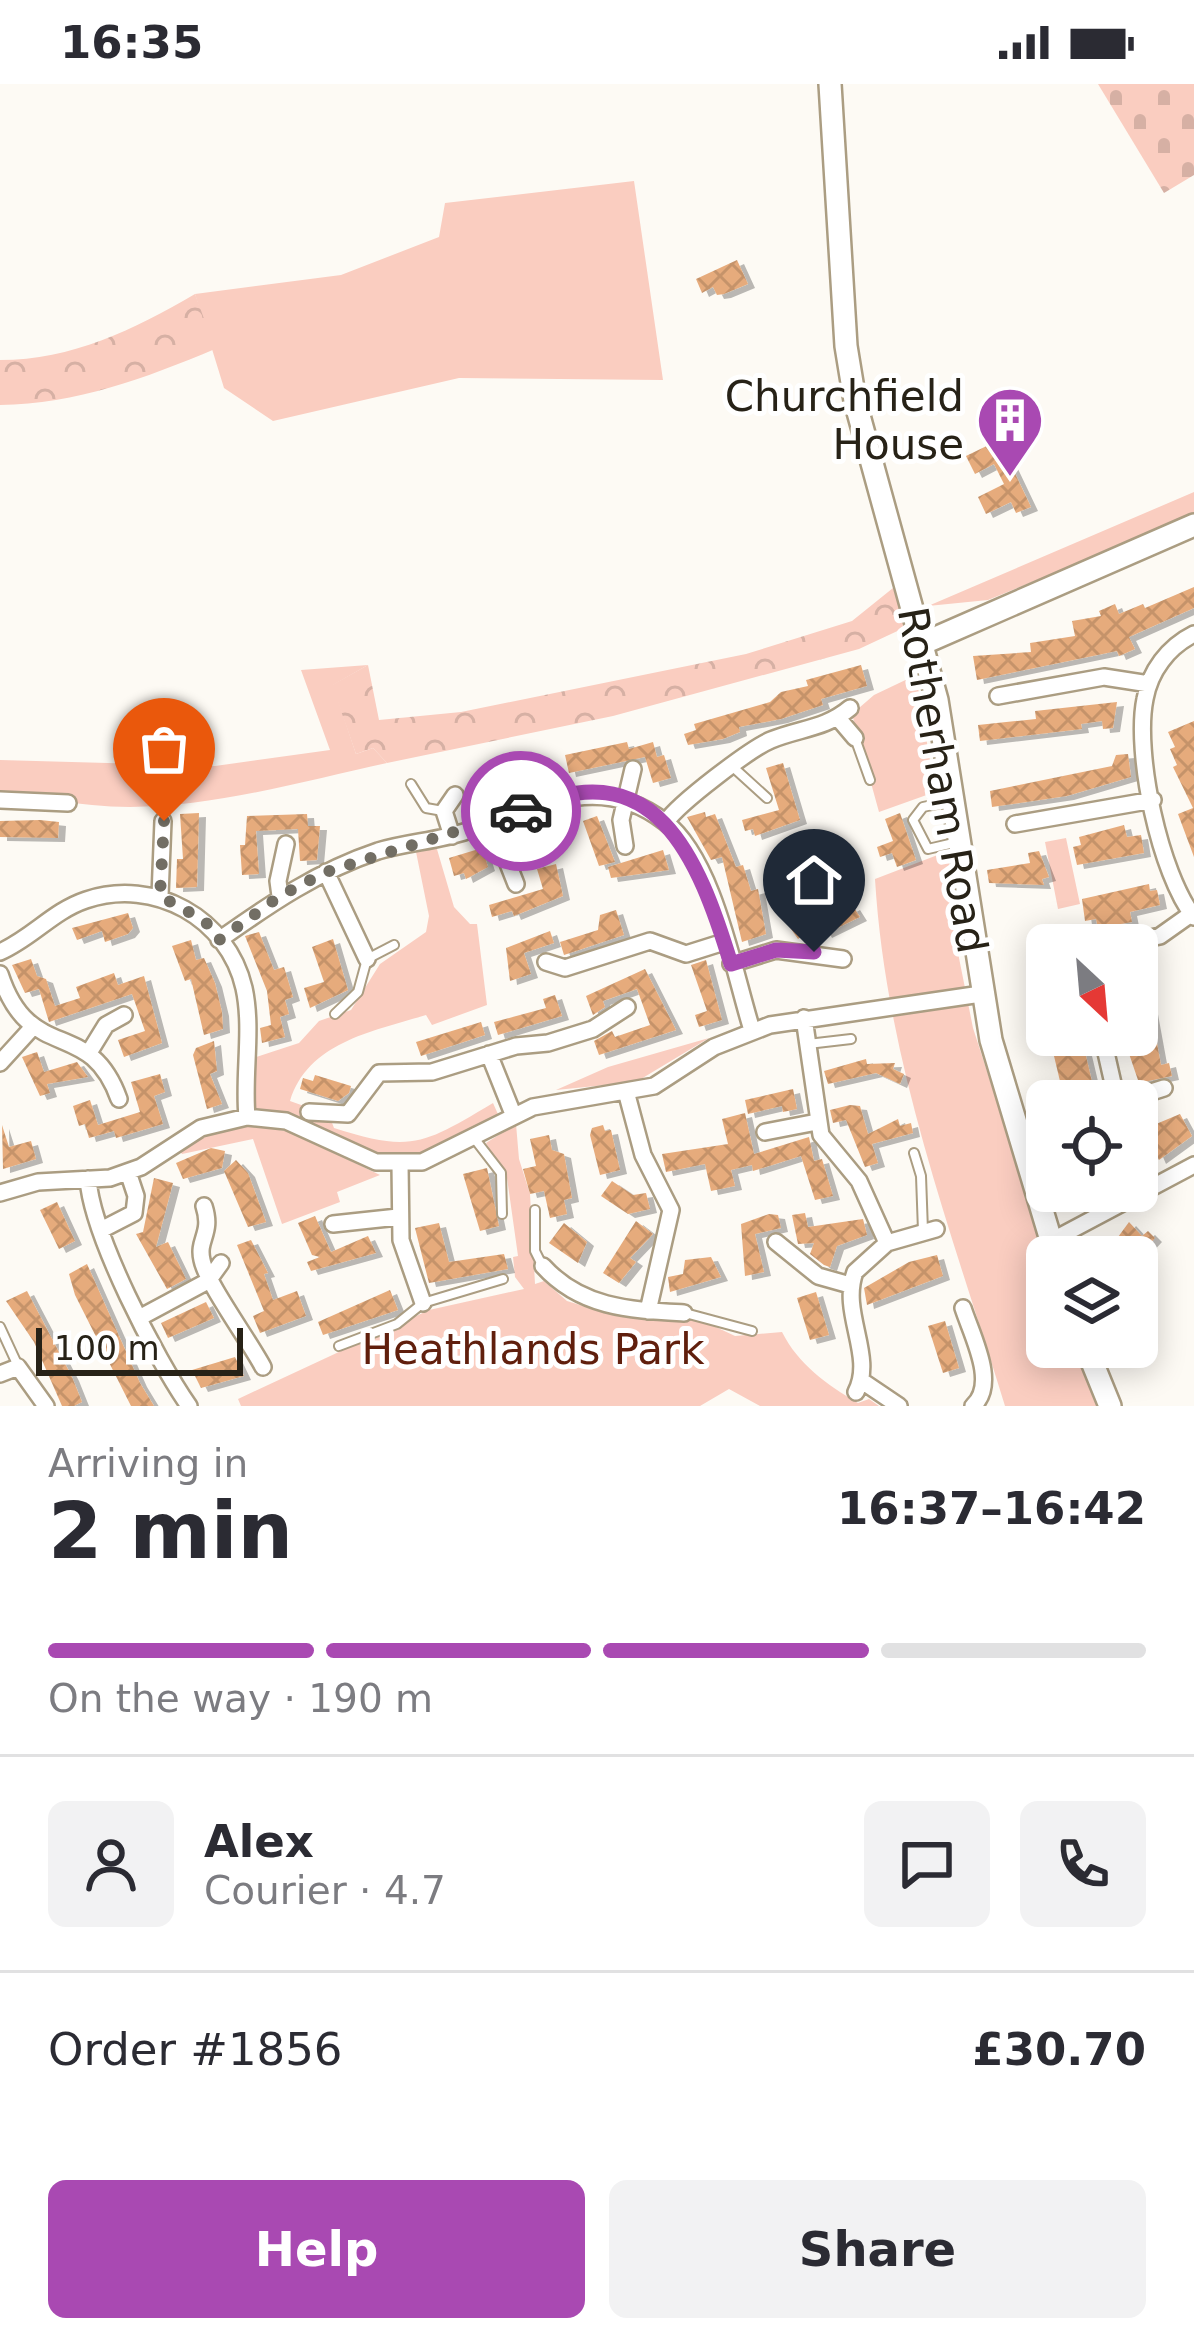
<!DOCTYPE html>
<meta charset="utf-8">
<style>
:root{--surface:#fff;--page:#f2f2f3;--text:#2b2b33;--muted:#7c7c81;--line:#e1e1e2;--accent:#a949b2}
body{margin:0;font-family:"DejaVu Sans",sans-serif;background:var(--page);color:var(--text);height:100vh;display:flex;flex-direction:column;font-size:45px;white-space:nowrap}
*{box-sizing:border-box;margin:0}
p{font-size:39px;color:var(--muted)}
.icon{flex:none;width:66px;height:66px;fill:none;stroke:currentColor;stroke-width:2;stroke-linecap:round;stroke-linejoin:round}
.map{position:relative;height:1322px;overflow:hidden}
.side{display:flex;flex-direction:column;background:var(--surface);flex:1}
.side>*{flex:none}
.needle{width:78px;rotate:154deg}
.buttons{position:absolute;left:1026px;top:840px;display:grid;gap:24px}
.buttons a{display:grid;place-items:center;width:132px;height:132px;border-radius:18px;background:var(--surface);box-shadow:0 6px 30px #0003;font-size:60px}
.scale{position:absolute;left:36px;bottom:30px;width:207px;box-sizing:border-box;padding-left:12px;border:6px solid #272217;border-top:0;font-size:33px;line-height:42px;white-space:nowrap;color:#272217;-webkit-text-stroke:9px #fff;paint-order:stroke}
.pin{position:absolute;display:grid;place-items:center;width:102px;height:102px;color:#fff;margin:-123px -51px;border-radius:50% 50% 50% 0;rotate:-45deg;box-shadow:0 0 12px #0007}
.pin .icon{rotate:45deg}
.courier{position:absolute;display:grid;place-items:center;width:120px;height:120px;margin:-60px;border:9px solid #a949b2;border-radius:50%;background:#fff;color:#222;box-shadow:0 3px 15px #0007}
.summary em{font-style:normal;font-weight:600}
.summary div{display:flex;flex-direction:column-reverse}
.summary{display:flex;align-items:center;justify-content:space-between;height:204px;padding:0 48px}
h1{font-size:78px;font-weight:600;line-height:90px}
.bar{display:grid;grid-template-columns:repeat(4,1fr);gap:18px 12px;align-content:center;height:144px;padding:0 48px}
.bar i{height:15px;border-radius:9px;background:var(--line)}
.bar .active{background:var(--accent)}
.bar p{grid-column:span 4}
.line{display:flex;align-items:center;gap:30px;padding:0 48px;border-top:3px solid var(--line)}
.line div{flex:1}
.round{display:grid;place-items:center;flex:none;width:126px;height:126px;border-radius:18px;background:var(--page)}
.primary-button{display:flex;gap:24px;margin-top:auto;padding:24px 48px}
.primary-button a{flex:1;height:138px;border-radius:18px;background:var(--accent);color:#fff;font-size:48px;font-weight:600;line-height:138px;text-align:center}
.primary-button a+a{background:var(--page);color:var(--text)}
.status{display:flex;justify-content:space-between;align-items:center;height:84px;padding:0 60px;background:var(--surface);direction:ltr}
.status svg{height:33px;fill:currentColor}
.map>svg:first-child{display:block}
.green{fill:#facdc0}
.forest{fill:url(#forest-crowns)}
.cemetery{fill:url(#cemetery-stones)}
.building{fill:url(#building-cross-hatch);filter:url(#shadow)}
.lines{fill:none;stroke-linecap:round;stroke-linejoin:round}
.lane-casing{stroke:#ab9d82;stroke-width:12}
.street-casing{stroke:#ab9d82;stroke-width:20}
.secondary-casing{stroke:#ab9d82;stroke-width:26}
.lane{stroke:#fff;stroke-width:8}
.street{stroke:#fff;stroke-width:15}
.secondary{stroke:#fff;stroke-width:21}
.done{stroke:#726e64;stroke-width:12;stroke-dasharray:0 21.6}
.route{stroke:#a949b2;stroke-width:15}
.labels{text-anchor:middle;stroke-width:10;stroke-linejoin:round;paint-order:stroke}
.poi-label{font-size:42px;fill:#272217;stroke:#fff;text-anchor:end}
.street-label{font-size:42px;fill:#272217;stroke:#fff}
.park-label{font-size:42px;fill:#601f0d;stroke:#fff}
</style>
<div class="status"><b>16:35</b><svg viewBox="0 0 49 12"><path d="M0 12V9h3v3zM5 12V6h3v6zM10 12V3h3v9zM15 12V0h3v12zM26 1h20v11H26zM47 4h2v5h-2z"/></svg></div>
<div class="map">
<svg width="1194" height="1322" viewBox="0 0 1194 1322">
<defs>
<pattern id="forest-crowns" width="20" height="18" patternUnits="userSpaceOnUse" patternTransform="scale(3)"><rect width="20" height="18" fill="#facdc0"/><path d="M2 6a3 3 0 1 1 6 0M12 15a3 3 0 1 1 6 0" fill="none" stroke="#d6b0a4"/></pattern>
<pattern id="cemetery-stones" width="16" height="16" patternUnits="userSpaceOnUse" patternTransform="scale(3)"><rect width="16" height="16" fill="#facdc0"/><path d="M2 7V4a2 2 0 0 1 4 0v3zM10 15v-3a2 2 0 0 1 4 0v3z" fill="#d6b0a4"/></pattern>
<pattern id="building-cross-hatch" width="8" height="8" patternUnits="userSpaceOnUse" patternTransform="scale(3)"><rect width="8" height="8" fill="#e6ab7c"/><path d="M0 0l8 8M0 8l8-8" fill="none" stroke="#c5936a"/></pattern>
<filter id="shadow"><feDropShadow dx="7" dy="4" stdDeviation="0" flood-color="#0004"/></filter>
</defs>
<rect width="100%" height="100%" fill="#fdfaf4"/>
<path class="green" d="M634 97 663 296 459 294 273 337 224 304 195 210 341 191 439 153 445 119Z
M1194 408V432L988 516 928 522Z
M368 581 333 601 356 670 373 664 387 679C294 699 188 731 92 721 60 718 32 710 0 709V676L215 682 330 666 301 586Z
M916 591 935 708 879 728 852 630 874 611Z
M1066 754 1080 820 1058 825 1045 758Z
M434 755 454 823 470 840H477L487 921 432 941 426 931C374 947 308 958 290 1017L329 1031 334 1044C412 1069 424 1060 493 1019L501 1037 400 1080 314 1049 247 1033 244 977 299 959 319 937 351 926 380 880 426 848 429 832 414 758Z
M948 767 959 874 973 944 1047 1173V1263H1076L1097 1322H1005C952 1149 886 977 875 795Z
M709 954 636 998 556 1006 608 983Z
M246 1040 291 1048 380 1091 337 1108 340 1118 282 1140 253 1055 182 1070 179 1066 218 1045Z
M516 1040 519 1075 530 1110 535 1200 544 1197 567 1217 616 1232 701 1236 735 1252 782 1248C798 1280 827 1301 858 1319L869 1315 879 1322H760L729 1305 700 1322H241L238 1315 429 1226 524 1205 515 1193 513 1173 518 1172 507 1094 486 1059Z"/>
<path class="forest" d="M195 210 215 265C146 294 76 320 0 321V276C72 276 133 246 195 210Z
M893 504 906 543 859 565 613 632 387 679 373 664 356 670 332 601 368 581 379 636 461 628 746 570 852 537Z"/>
<path class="cemetery" d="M1098 0H1194V91L1164 109Z"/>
<path class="building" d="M737 176 748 200 724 210 717 211 713 203 702 209 696 195Z
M999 356 1031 423 1016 429 1011 418 986 430 978 413 1004 400 994 380 975 390 966 372Z
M1194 503V524L1129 553 1135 565 1119 572 1117 567 977 596 973 572 1031 568 1030 559 1075 552 1072 537 1101 532 1099 527 1115 520 1119 530 1143 520 1145 524Z
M861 581 867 602 821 615 823 621 781 635 739 643 740 648 723 655 688 661 684 650 696 646 694 640 770 618 781 608 808 602 806 596Z
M1117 618 1113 644 1103 645 1102 637 1081 640 1082 645 980 657 978 641 1036 635 1035 627Z
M1194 637V773L1178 730 1193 724 1173 683 1177 681 1170 665 1175 663 1168 648Z
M627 658 629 665 653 658 657 673 664 671 671 694 653 699 645 673 569 689 565 671Z
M1128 670 1131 693 1067 712 992 723 990 707 1112 682 1116 671Z
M783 679 800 736 755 752 753 745 745 747 742 736 779 726 766 684Z
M705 728 706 733 715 730 736 783 743 781 751 807 758 805 766 850 742 858 722 773 711 776 687 733Z
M199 729 197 803 176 804 177 775H183L180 730Z
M900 729 916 776 897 783 892 769 880 773 877 763 893 757 885 735Z
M307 730 308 742H320L317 776 300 777 298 745 256 747 259 790 242 791 240 761H245L247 732Z
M597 732 615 778 599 782 583 737Z
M40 736 59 738 58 754 0 753V737Z
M540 738 541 744 562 739 566 751 514 762 508 746Z
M1124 741 1127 753 1141 751 1144 769 1077 781 1073 763 1081 761 1079 753Z
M482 764 488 783 466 795 464 789 454 792 449 774Z
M663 766 669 786 611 794 608 783Z
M1039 767 1049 793 1042 795 1044 801 989 799 987 786 1030 779 1028 769Z
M556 780 563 812 514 832 512 827 492 833 489 821 543 805 537 785Z
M1149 800 1150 807 1157 806 1160 821 1130 828 1132 838 1098 844 1096 835 1085 837 1082 815Z
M842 819 846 826 853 822 860 833 825 850 820 840 798 855 789 842Z
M616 826 624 851 564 871 560 858 598 846 600 831Z
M128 829 133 844 128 850 105 858 102 847 77 856 72 844Z
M550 847 554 859 524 869 531 890 510 897 506 864Z
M259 848 274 886 284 883 293 913 285 916 289 930 280 933 285 953 262 959 260 944 271 941 267 907 245 852Z
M333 855 348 906 310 924 304 904 324 898 312 863Z
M191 856 196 876 204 874 215 899 222 928 223 945 204 951 191 895 185 897 172 862Z
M31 875 37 892 46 895 55 922 80 914 76 903 114 889 118 901 144 892 162 959 124 973 118 956 145 947 132 910 49 938 39 905 25 909 12 881Z
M706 876 722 936 699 943 695 931 707 927 691 881Z
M645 885 676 946 599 971 594 957 612 947 615 953 650 941 637 905 603 917 605 923 593 931 586 912Z
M1137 902 1148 910 1161 981 1169 979 1172 992 1139 999 1125 958 1137 951Z
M555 911 562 932 498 951 494 938 546 924 543 915Z
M481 938 485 951 421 972 416 958Z
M1049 951H1081L1094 1006 1064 1014Z
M214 957 217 987 210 990 222 1020 207 1025 193 971 196 964Z
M37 968 44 988 77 978 88 993 47 1000 50 1009 40 1012 22 973Z
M866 975 867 980 895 979 893 985 904 990 900 1000 876 989 828 1000 824 987Z
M160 990 165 1008 154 1012 163 1040 116 1054 114 1047 89 1054 85 1040 79 1042 73 1022 90 1016 98 1041 140 1028 131 998Z
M315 991 351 1002 349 1009 338 1017 300 1005 303 994 313 997Z
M793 1005 797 1025 783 1028 782 1022 748 1030 745 1016Z
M850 1021 860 1022 868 1050 898 1035 900 1042 911 1039 913 1049 872 1060 878 1079 865 1083 846 1036 833 1039 830 1026Z
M745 1029 754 1070 809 1053 814 1077 822 1075 833 1112 815 1116 801 1072 753 1087 752 1081 731 1086 735 1102 711 1107 705 1080 666 1088 662 1070 728 1060 722 1035Z
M1180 1030 1192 1052 1159 1076 1156 1069 1137 1079V1048Z
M2 1041 9 1063 31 1057 36 1075 3 1085Z
M603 1041 605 1047 611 1046 620 1086 600 1091 590 1051 592 1044Z
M549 1051 552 1066 564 1070 572 1114 564 1116 567 1130 550 1134 544 1107 530 1110 523 1085 536 1082 530 1055Z
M211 1064 225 1067 222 1084 183 1095 176 1079Z
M236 1076 248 1089 266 1138 248 1143 224 1087Z
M487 1084 499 1142 480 1147 463 1090Z
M154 1094 173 1099 156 1163 168 1158 186 1195 167 1205 136 1150 143 1148Z
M612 1097 633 1111 646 1109 650 1125 628 1130 601 1112Z
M57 1118 75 1157 59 1165 40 1126Z
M805 1129 808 1143 863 1135 867 1151 837 1162 830 1183 824 1181 810 1170 814 1159 798 1160 792 1131Z
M769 1130 778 1131 781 1144 755 1150 764 1188 745 1192 741 1140Z
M315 1132 331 1168 368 1152 376 1169 311 1187 307 1178 320 1173 312 1171 298 1139Z
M636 1137 653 1150 630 1174 636 1178 619 1199 603 1189Z
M1129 1138 1142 1152 1148 1147 1155 1154 1143 1167 1119 1173 1110 1164Z
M439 1139 449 1178 504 1170 508 1185 429 1199 415 1144Z
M564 1139 587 1158 578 1179 549 1159Z
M251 1156 268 1189 264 1190 273 1216 297 1207 306 1232 260 1249 253 1232 264 1227 237 1161Z
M937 1171 943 1192 867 1221 864 1204 909 1178Z
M711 1173 721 1193 670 1208 668 1193 683 1190 685 1176Z
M87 1180 140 1299 154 1322H131L75 1211 69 1190Z
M390 1206 398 1226 323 1251 318 1238Z
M27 1207 72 1293 82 1318 74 1322H62L34 1258 6 1217Z
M816 1208 829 1251 810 1256 797 1214Z
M206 1218 214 1234 168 1254 161 1239Z
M945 1237 959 1284 943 1289 928 1242Z
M235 1273 244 1292 201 1304 192 1286Z"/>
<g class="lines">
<defs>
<path id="lane" d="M855 654 870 696
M734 684 767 714
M411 700 426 724 443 727
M951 717 923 723 913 736 928 765 958 758
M335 930 358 908 367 875 394 861
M808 960 851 955
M474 1054 501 1089 502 1130
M914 1069 921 1092 923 1147
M535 1126V1167L542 1181
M685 1229 752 1247
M0 1243 18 1282
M339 1262 397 1240 423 1219 503 1195"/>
<path id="street" d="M1194 550C1168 563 1150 587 1145 615 1134 669 1160 790 1194 833
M998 612 1104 593 1149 600
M838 634 855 654
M0 716 68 719
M666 738C679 719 750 665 771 656 800 644 825 645 850 624
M492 739 516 800
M1015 740 1153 716
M452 752 444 727 455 711
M625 762 621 736 633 685
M326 788 367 875
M160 812 163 737
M280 812 278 797 286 760
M219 856C270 820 318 787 378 767 408 758 438 757 467 747 536 725 598 686 665 738 714 775 734 889 752 946
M1116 861 1160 852 1191 830
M0 868C32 854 53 827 86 816 154 793 228 834 244 904 253 945 243 991 247 1033
M546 878 565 884 650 857 686 870 724 858
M731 880 776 866 843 875
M0 890C30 982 89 931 119 1015
M804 934 821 1051 859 1097 887 1159
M1102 951 1117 1017
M90 967 106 941 124 931
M489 970 513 1030
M0 979 31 945
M627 1011 643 1071 671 1126 648 1227
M1123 1017 1164 1004
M309 1028 348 1030 379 989 432 988 516 962 548 959 593 945 627 923
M765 1048 817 1038
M400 1080 401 1156 423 1219
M88 1095C92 1151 156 1275 189 1322
M0 1109 38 1098 110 1094 141 1083 201 1044 247 1033 286 1037 376 1078H422L533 1023 654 1002 714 963 770 941 981 910
M204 1122C213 1150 197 1155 202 1176 206 1198 250 1258 263 1283
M333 1140 398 1133
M101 1146 134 1129 136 1112 128 1088
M1051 1157 1194 1081
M776 1158 818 1192 850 1201
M543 1182C581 1224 630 1226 684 1229
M963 1224C972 1252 998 1300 973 1322
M139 1234 208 1197 221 1179
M0 1290 18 1283 46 1322
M862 1297 899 1322
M856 1308C875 1272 840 1229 855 1188L887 1159 936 1145"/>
<path id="secondary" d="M830 0 846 262 855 317 937 616 991 956 1056 1173
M924 559 1194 441
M1086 1263 1110 1322"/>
</defs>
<use href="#lane" class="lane-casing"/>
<use href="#street" class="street-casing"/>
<use href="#secondary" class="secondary-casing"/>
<use href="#lane" class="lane"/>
<use href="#street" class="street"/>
<use href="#secondary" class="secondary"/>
</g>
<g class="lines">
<path class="done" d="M164 737 160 812 205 837 219 856 280 812 326 788 521 727"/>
<path class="route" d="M521 727C656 662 699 776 731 880L776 866 814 868"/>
</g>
<defs>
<symbol id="building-pin" viewBox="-11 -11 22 30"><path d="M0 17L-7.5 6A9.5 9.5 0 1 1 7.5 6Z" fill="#a949b2" stroke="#fff"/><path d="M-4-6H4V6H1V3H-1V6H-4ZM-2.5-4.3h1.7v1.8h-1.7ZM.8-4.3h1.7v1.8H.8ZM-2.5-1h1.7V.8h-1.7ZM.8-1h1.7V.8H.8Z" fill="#fff"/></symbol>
</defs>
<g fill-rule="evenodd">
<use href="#building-pin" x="972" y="298" width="76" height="104"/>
</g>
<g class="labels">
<g class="poi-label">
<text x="964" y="327">Churchfield<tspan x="964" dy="48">House</tspan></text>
</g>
<g class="street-label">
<text transform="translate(943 696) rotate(80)" y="15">Rotherham Road</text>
</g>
<g class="park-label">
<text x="533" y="1280">Heathlands Park</text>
</g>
</g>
</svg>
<div class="buttons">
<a><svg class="needle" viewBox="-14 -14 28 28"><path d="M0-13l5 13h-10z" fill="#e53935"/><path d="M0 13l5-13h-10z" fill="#7c7c81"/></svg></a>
<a><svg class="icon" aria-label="locate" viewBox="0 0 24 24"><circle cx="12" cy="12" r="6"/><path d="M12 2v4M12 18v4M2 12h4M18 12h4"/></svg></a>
<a><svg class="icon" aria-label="layers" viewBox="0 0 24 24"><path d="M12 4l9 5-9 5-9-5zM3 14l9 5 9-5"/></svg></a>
</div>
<div class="scale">100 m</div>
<div class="pin" style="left:164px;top:737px;background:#ea580c"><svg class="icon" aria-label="bag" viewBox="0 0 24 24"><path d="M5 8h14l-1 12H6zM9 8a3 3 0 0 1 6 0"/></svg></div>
<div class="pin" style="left:814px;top:868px;background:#1f2937"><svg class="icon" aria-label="home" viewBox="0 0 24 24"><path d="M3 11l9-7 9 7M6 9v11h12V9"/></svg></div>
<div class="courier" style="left:521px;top:727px"><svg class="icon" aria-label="car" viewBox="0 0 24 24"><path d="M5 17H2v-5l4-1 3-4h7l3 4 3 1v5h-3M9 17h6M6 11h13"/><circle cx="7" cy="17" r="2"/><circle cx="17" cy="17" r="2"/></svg></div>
</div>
<section class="side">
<div class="summary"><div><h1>2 min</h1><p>Arriving in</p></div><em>16:37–16:42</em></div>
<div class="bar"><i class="active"></i><i class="active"></i><i class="active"></i><i></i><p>On the way · 190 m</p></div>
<div class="line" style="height:216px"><a class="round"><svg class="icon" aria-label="person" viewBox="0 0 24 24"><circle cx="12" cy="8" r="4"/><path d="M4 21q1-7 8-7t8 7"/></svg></a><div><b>Alex</b><p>Courier · 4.7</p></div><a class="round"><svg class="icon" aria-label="chat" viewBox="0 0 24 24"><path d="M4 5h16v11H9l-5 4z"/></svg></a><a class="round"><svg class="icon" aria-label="phone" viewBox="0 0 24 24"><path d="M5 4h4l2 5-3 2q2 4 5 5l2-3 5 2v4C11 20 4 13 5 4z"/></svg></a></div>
<div class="line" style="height:156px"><div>Order #1856</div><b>£30.70</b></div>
<div class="primary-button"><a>Help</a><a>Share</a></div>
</section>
